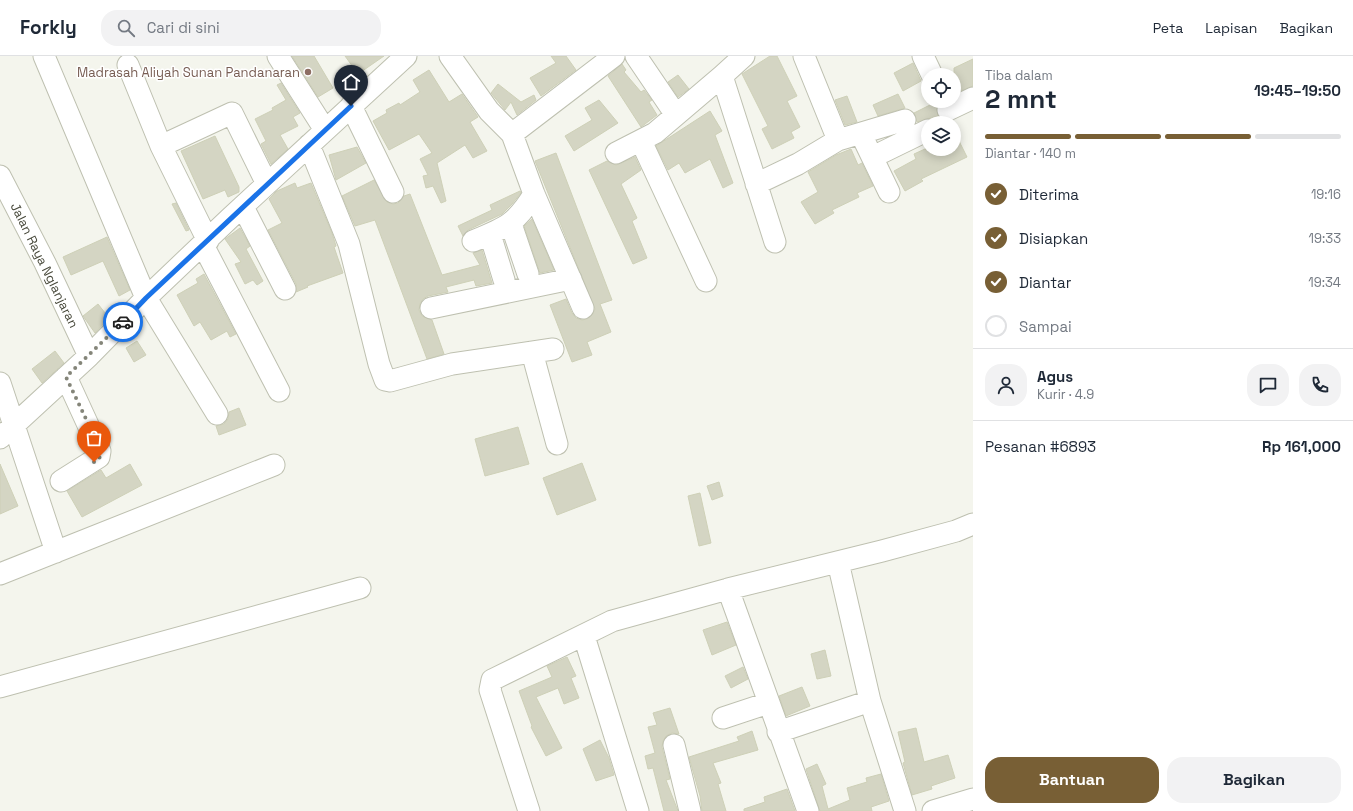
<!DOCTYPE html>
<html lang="id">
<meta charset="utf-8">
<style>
:root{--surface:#fff;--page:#f2f2f3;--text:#1f2937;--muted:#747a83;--line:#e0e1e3;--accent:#785f35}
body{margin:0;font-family:"Space Grotesk",sans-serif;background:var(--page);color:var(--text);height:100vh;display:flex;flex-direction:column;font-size:15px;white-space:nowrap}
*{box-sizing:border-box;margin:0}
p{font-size:13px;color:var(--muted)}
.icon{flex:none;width:22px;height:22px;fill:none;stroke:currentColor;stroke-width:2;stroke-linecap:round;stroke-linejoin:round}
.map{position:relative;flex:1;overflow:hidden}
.details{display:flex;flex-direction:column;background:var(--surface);width:380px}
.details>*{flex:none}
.fabs{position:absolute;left:921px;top:12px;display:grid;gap:8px}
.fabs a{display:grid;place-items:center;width:40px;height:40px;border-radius:50%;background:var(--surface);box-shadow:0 2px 10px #0003;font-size:20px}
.pin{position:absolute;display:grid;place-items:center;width:34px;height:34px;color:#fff;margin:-41px -17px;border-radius:50% 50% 50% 0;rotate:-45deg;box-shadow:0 0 4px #0007}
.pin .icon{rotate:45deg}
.courier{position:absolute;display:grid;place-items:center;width:40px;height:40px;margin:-20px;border:3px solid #1a73e8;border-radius:50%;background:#fff;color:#222;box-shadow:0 1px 5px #0007}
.head em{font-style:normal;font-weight:600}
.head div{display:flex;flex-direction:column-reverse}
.head{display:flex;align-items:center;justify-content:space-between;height:68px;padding:0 12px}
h1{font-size:26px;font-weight:600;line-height:30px}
.bar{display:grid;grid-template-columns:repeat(4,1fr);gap:6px 4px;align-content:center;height:48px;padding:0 12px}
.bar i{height:5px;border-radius:3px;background:var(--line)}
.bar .active{background:var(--accent)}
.bar p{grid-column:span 4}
.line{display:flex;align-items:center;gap:10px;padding:0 12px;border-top:1px solid var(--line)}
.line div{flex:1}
.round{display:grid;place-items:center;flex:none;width:42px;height:42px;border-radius:16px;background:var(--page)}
ol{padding:0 12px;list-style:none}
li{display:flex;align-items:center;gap:12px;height:44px}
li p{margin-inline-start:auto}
li .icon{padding:4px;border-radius:50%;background:var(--accent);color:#fff;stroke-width:4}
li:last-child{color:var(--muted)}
li i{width:22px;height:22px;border:2px solid var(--line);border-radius:50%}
.primary-button{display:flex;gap:8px;margin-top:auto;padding:8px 12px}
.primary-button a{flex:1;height:46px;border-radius:16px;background:var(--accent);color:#fff;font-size:16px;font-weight:600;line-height:46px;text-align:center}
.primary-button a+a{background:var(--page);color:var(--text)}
header{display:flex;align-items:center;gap:24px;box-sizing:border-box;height:56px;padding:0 20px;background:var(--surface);border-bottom:1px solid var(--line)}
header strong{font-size:19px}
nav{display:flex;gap:22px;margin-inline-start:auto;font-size:14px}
.search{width:280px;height:36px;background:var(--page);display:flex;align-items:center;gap:10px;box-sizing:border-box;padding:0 14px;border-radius:16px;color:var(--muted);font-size:15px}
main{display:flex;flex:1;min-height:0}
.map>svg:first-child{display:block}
.building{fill:#d4d5c3;stroke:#ced0b7}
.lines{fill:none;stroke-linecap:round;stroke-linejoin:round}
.minor-casing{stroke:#bec0b0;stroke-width:23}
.minor{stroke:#fff;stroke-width:21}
.done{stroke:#848579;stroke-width:4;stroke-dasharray:0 7.2}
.route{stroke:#1a73e8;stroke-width:5}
.education-dot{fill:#8d6e63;stroke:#fff;stroke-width:1.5}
.labels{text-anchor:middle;stroke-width:3;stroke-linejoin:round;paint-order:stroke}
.education-label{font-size:13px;fill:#785e54;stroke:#fff;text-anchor:end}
.street-label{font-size:13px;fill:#48493b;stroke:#fff}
</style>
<header>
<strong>Forkly</strong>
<div class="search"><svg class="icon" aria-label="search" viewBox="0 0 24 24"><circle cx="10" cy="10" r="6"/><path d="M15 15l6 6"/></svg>Cari di sini</div>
<nav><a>Peta</a><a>Lapisan</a><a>Bagikan</a></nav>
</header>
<main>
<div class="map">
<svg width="973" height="755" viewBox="0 0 973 755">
<rect width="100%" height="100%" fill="#f4f5ed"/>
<path class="building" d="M292 0H314L333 32 318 41Z
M345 0H384L358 18Z
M551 0H566L576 14 541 40 530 22 556 7Z
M770 0H777L797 40 787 45 800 71 791 76 794 82 772 93 762 73 768 70 742 18Z
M973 3V30L958 36 954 29V12Z
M913 7 921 25 903 35 894 17Z
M622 8 626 14 624 16 641 36 644 34 652 44 649 46 657 59 641 71 608 20Z
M429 14 449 46 462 38 478 61 470 66 487 95 473 102 465 89 437 107 446 145 441 147 433 130 426 132 423 120 428 119 420 103 432 97 419 78 389 94 373 65 387 57 386 54 399 47 400 49 420 36 413 24Z
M678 19 689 33 678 41 668 26Z
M281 27 300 57 293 61 298 70 280 79 288 93 271 108 261 88 266 85 255 63 273 54 272 52 286 44 277 29Z
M498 28 521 46 534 39 536 44 517 59 511 46 505 54 491 37Z
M898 38 905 52 878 60 873 49Z
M847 40 857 66 845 69 835 44Z
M599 44 618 67 574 95 565 80 592 64 585 52Z
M936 46 938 60 917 66 914 57Z
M710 55 722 75 715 79 733 127 723 132 710 103 685 117 679 107 668 114 656 90Z
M954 75 967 101 921 123 923 125 905 135 894 115 916 103 914 98 925 93H954Z
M215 80 239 131V136L228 141 225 134 203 143 181 95Z
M357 91 366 107 336 124 329 99Z
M851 93 858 109 862 107 873 130 857 137 859 141 832 154 834 157 815 168 801 146 818 136 808 116 836 99Z
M556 97 612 244 600 248 611 276 587 286 592 299 572 306 550 249 566 243 572 257 576 262 582 264 587 263 592 259 595 253 535 105Z
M635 101 641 114 621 128 637 162 632 165 647 202 633 208 589 114 607 105 616 109Z
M374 124 387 146 393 148 398 147 404 140 410 138 442 219 480 209 473 197 482 194 492 227 476 230 474 224 446 231 448 236 428 240 423 243 420 248 419 254 422 260 432 264 444 298 427 303 375 164 355 170 342 140Z
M295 127 297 132 311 127 332 177 336 190 334 191 343 217 307 230 308 231 296 236V228L268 174 282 167 269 143 277 135Z
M520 135 521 137 512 148 502 158 468 174 463 180 458 170 492 154 490 149Z
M176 147 189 174 186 175 172 148Z
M532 163 554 214 540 217 524 170Z
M240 172 250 190 246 193 263 225 257 229 253 224 245 228 235 208 241 206 225 183Z
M107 181 130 234 119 240 103 205 71 219 63 201Z
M204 218 236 278 230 281 227 275 211 284 200 266 194 270 177 239 198 227 196 223Z
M98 248 109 262 95 277 83 260Z
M137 285 146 299 134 306 126 292Z
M55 295 64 307 42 327 32 313Z
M239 352 246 369 219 379 216 370 224 368 228 363 229 356Z
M518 371 529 408 485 420 475 383Z
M582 407 596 444 557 459 543 422Z
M0 408 18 450 0 458Z
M130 408 142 429 82 461 67 435 101 414 106 422Z
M719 426 723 440 712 444 707 430Z
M700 437 711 487 699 490 688 440Z
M727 566 736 589 712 599 703 574Z
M825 594 831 620 817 623 811 598Z
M567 601 576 620 571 622 579 642 564 648 558 632 536 641 562 692 546 700 531 671 532 670 519 635 552 621 547 610Z
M743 611 748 623 731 632 725 620Z
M802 631 810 650 786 660 779 640Z
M670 652 679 678 672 677 666 680 663 685 662 691 670 723 666 724 678 755H664L653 712 648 713 645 700 655 697 648 671 657 669 653 657Z
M916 672 924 706 948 699 955 722 931 730 932 733 912 739 903 707 905 706 898 676Z
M752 675 758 694 713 707 721 727 718 728 726 755H702L700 740 689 701 739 685 737 681Z
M600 684 609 702 614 719 596 725 583 693Z
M817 708 826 728 822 730 828 753 850 744 847 732 867 726 866 722 881 718 889 745 871 751 872 755H820L806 713Z
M787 733 795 755H744V753L765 746 764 741Z"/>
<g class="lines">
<defs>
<path id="minor" d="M44 0 146 242 217 358
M278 0 325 74
M450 0 489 55 512 78 614 0
M636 0 676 59
M744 0 722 20 775 186
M804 0 838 84
M923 0 932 19
M128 9 161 90 208 185
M351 50 393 136
M948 54 973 42
M512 78 534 138 583 252
M861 78 889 136
M641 85 706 225
M309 89 349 188 379 308 385 324 390 325 452 308 553 293
M161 90 232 57 267 128
M883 96 928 74
M616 97 655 77 722 20
M0 120 45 207 89 300
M756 128 798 108 838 84 905 64
M243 151 285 233
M511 168 528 218
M490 178 504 224
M473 185C505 172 516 168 534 138
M203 189 279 335
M431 252 571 223
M532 296 557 388
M0 327 56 496
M0 382 89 300 146 242 230 162 406 0
M61 425 99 401 100 395 66 321
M838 506 870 645 905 755
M0 518 274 409
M584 580 638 755
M0 631 360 532
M723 662 768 647
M778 676 870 645
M674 689 690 755
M529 755 490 634 492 624 612 565 728 533
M808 755 728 533 882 495 956 475 973 468
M933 755 973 743"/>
</defs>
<use href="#minor" class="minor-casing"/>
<use href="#minor" class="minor"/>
</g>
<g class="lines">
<path class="done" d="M94 406 100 401 98 388 66 321 123 266"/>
<path class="route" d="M123 266 146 242 351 50"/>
</g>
<circle class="education-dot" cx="308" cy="16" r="4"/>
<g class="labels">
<g class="education-label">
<text x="300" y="21">Madrasah Aliyah Sunan Pandanaran</text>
</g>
<g class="street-label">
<text transform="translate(45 209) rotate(64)" y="5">Jalan Raya Nglanjaran</text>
</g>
</g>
</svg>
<div class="fabs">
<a><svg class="icon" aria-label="locate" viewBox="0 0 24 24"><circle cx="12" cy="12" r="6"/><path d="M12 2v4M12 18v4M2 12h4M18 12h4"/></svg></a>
<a><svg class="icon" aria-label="layers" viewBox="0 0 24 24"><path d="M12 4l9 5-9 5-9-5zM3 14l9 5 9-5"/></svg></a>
</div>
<div class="pin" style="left:94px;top:406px;background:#ea580c"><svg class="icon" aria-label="bag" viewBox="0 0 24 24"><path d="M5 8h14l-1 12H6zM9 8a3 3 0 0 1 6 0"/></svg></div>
<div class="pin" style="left:351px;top:50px;background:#1f2937"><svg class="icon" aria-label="home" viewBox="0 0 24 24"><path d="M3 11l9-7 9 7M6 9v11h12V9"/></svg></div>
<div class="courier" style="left:123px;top:266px"><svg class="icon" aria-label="car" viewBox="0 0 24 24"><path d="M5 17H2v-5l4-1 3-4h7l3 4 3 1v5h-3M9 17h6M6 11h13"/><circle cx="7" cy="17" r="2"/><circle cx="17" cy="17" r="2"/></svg></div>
</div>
<section class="details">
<div class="head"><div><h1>2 mnt</h1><p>Tiba dalam</p></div><em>19:45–19:50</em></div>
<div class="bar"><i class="active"></i><i class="active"></i><i class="active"></i><i></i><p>Diantar · 140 m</p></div>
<ol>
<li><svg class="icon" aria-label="check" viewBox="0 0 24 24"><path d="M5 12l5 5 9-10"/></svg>Diterima<p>19:16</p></li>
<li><svg class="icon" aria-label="check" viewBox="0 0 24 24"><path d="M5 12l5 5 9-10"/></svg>Disiapkan<p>19:33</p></li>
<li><svg class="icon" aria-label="check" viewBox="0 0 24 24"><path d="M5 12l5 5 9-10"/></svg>Diantar<p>19:34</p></li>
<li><i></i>Sampai</li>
</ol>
<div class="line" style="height:72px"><a class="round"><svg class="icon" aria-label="person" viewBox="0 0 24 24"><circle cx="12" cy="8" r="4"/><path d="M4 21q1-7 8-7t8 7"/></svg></a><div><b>Agus</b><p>Kurir · 4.9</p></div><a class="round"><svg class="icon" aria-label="chat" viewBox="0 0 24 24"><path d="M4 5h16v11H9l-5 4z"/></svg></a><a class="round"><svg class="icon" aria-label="phone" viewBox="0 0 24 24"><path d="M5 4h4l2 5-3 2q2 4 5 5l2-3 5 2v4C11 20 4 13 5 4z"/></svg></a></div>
<div class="line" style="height:52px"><div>Pesanan #6893</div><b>Rp 161,000</b></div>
<div class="primary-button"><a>Bantuan</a><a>Bagikan</a></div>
</section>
</main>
